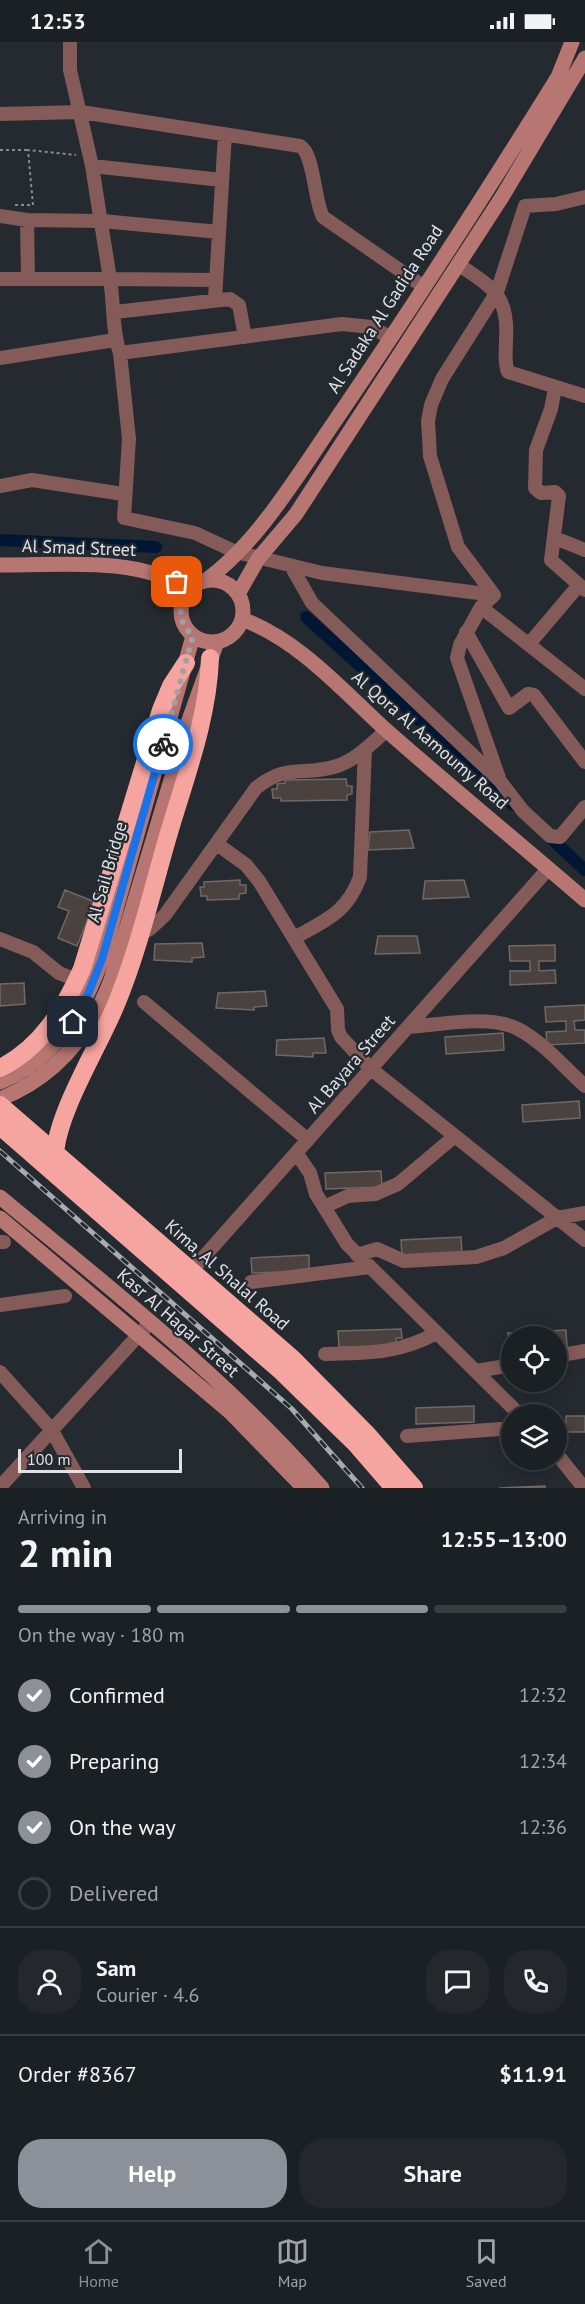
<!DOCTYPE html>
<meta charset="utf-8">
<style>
:root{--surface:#1b2024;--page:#24282c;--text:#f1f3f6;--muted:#a0a3a6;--line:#393e41;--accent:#8c9099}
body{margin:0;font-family:"PT Sans",sans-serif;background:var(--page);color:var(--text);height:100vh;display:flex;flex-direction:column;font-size:22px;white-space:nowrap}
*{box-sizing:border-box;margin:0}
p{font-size:20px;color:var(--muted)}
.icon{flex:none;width:33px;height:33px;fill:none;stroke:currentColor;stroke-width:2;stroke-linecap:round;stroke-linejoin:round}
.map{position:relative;height:1446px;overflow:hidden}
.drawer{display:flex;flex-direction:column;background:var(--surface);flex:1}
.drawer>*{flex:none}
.buttons{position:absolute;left:501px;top:1284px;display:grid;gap:12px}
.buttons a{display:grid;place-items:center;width:66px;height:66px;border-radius:50%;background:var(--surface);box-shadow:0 3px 15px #0003,0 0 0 2px var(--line);font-size:30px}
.scale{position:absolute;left:18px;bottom:15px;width:164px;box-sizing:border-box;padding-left:6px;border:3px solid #dfe2e6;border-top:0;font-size:16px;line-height:21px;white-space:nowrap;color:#dfe2e6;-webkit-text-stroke:4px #242a30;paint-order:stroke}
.pin{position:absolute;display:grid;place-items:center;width:51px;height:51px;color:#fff;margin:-26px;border-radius:12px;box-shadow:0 3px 9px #0006}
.courier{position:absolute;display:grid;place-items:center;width:60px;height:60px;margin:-30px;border:4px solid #1a73e8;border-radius:50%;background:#fff;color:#222;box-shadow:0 2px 8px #0007}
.head em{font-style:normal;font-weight:800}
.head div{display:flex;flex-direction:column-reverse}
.head{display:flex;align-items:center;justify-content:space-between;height:102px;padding:0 18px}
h1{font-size:39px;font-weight:800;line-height:45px}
.bar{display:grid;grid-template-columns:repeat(4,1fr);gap:9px 6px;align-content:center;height:72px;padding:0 18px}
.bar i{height:8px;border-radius:4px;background:var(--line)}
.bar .active{background:var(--accent)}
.bar p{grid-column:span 4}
.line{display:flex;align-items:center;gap:15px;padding:0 18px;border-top:2px solid var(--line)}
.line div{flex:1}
.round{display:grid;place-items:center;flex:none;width:63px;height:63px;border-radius:24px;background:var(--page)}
ol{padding:0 18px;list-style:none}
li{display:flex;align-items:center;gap:18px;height:66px}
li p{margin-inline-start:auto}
li .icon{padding:6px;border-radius:50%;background:var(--accent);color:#fff;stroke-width:4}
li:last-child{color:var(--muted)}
li i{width:33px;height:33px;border:3px solid var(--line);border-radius:50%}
.primary-button{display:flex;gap:12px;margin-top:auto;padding:12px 18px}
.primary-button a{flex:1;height:69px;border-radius:24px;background:var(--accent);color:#fff;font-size:24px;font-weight:800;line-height:69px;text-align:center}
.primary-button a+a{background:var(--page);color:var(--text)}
.status{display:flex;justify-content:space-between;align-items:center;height:42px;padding:0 30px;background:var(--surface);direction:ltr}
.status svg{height:16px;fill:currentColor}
.tabs{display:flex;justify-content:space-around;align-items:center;height:84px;border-top:2px solid var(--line);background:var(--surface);font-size:16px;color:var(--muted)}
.tabs a{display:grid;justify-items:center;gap:3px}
.tabs .active{color:var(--accent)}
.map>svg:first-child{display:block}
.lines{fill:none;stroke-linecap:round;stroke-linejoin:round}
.canal{stroke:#001733;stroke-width:12}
.building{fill:#4b423f;stroke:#706863;stroke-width:1.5}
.path{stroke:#878c90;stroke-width:2;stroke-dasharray:3 3;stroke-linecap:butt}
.street{stroke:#845b58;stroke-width:14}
.secondary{stroke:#b77671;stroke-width:15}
.highway{stroke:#f6a49f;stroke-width:18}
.rail-casing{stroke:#a8acb1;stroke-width:5}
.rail{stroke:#242a30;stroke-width:3;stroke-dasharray:9;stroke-linecap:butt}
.done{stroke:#9ea2a6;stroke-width:6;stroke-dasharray:0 10.8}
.route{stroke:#1a73e8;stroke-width:8}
.labels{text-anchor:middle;stroke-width:4.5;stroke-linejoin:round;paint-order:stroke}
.street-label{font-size:18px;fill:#dfe2e6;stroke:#242a30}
</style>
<div class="status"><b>12:53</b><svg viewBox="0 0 49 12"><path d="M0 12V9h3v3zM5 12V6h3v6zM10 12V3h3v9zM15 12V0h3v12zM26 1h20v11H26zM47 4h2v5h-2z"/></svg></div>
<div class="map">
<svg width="585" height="1446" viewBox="0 0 585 1446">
<rect width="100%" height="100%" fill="#242a30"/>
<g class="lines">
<path class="canal" d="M0 498 156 505
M306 575 513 763
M544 790 585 828"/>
</g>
<path class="building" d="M346 737 347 744H352V752L347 753V758L281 759V756H273L272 747H277V742L285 741V738Z
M409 788 414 806 368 808 370 790Z
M240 838V843H246V851L239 852V857L207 858V854H201L200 845H204V840Z
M464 838 469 855 423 857 425 839Z
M65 848 95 860 77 904 58 896 69 869 58 865Z
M378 894H417L420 911 375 912Z
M202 901 204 915 192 916V920L154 918 155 902Z
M555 903V919H539V929L555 928 556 941 510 943V929H530V919H510L509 904Z
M24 941 25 962 0 964V942Z
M265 949 267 964 254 965V968L216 966 218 951Z
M585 963V978L574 979 575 988H585V1001L547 1003 546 990 566 989V979L546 980 545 965Z
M503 991 504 1008 446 1012 445 995Z
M324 996 326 1011H313V1015L276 1013 277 998Z
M579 1059 580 1076 523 1080 522 1063Z
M381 1129 382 1145 326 1147 325 1131Z
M461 1195 462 1212 402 1215 401 1198Z
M309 1213V1229L252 1231 251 1216Z
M401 1287 402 1296H396V1304L339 1305 338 1289Z
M566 1288 567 1305 556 1306V1294H512V1308H508V1291Z
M474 1364V1380L416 1382V1366Z
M566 1374H585V1390H566Z
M545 1444V1446H499Z"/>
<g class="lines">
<path class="path" d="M0 108H27
M15 163H33L28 108 76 113"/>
<path class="street" d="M0 72 81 70 300 104C314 111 314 158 323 175L424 245
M92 124 222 138
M585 155 556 162 525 164 497 250 442 337 431 363 428 379 430 414 458 505 494 553 481 565 585 647
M0 174 27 178 102 179 219 190
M27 178 28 236
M458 222C492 246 509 252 506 298 506 309 504 320 508 330L585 354
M0 237H110L92 124 70 28V0
M216 238 110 237C114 260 112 290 120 311L129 397 124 476 195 491 236 510 322 531 494 553
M215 257 225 92
M115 270 230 257 239 263 245 295
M120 311 342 282 371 285 391 296
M0 316 115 298
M555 347 551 367 536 408 535 446 541 451 555 450 559 454 551 518 585 548
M0 444 32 438 123 452
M555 496 585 508
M291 524 312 561 500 739 523 769 550 794 560 795 585 765
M481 565 460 603 457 616 499 736
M466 590 509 666 528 652 534 653 585 720
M529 602 579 543
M217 802 246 823 259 839 337 967 338 988 341 995 371 1027 585 1198
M140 892 150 887 165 873 256 746C288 720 304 735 337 724 356 718 372 701 387 688
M294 896C326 878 347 871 360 835L365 707
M0 897 33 910 59 931 77 938
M144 960 308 1098
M408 985C439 983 491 972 518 987 543 1000 564 1025 585 1044
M297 1112 310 1131 316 1152 347 1202 519 1372
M326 1164 348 1154 375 1152 398 1142 455 1094
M0 1200H4
M357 1213 377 1207 404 1219 476 1215 504 1206 557 1176 585 1171
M186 1235 548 827
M251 1240 370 1225
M0 1263 65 1254
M325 1312C365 1311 400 1312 436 1291
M556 1314 585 1309
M476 1329 512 1323
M0 1330 51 1387 84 1446
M407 1394 512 1386
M556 1411 584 1446
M0 1445 146 1285"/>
<path class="secondary" d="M0 523C59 524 138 513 188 548
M181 569a31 31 0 1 1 62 0a31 31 0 1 1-62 0Z
M206 538C258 501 299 431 335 379 412 266 486 151 558 35L572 0
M238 552 258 517 296 472 502 155 585 16
M242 577C300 599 341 647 386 688 452 746 519 801 585 858
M0 1040C55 1018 83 970 102 917L193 594
M0 1057C56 1035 90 993 111 938L189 678 217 600
M0 1155C111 1247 227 1337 322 1446
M0 1176 230 1370 304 1446"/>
<path class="highway" d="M0 1026C41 1006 64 967 82 927L161 668 171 644 186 621
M0 1063 293 1317 366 1391 414 1446
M0 1084 281 1329 356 1402 394 1446
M55 1112C58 1068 100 1003 117 960 139 906 152 849 168 794 185 736 208 677 210 616"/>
<defs>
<path id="rail" d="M0 1109 292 1367 362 1446"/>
</defs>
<use href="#rail" class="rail-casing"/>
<use href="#rail" class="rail"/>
</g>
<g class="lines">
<path class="done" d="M163 702 193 594C178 580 177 565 188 548L177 540"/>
<path class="route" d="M73 980 88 952 102 917 163 702"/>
</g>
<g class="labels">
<g class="street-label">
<text transform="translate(385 267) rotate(-57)" y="6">Al Sadaka Al Gadida Road</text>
<text transform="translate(79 506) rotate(2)" y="6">Al Smad Street</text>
<text transform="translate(430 698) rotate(41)" y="6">Al Qora Al Aamoumy Road</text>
<text transform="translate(107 830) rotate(-74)" y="6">Al Sail Bridge</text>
<text transform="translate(351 1022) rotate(-49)" y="6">Al Bayara Street</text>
<text transform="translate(227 1233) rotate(41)" y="6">Kima, Al Shalal Road</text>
<text transform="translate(178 1281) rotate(41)" y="6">Kasr Al Hagar Street</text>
</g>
</g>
</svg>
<div class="buttons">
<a><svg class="icon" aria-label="locate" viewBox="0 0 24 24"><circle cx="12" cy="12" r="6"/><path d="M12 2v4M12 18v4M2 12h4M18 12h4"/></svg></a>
<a><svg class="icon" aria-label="layers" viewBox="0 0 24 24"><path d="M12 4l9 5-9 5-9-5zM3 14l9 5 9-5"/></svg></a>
</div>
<div class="scale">100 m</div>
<div class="pin" style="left:177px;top:540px;background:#ea580c"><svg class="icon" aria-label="bag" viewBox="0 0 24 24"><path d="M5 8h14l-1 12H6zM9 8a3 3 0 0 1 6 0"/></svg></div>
<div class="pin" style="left:73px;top:980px;background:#1f2937"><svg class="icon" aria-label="home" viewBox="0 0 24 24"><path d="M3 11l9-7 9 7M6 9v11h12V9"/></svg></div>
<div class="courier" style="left:163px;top:702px"><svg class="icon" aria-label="bike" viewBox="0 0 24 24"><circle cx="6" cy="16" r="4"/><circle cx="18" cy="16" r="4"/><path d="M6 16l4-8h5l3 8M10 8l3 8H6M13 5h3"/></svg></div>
</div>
<section class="drawer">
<div class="head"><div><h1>2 min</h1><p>Arriving in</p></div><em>12:55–13:00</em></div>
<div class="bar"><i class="active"></i><i class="active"></i><i class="active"></i><i></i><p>On the way · 180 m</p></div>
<ol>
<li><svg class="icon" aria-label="check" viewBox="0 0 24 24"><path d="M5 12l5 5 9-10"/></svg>Confirmed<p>12:32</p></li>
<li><svg class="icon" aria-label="check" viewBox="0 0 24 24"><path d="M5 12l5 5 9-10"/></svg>Preparing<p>12:34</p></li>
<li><svg class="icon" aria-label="check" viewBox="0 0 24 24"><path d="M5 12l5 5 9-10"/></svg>On the way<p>12:36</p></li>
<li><i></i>Delivered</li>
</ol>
<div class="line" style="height:108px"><a class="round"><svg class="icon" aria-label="person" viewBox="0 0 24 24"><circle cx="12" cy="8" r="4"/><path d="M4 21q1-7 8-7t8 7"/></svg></a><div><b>Sam</b><p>Courier · 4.6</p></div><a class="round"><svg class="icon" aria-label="chat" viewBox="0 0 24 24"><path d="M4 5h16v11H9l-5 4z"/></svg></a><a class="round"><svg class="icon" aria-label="phone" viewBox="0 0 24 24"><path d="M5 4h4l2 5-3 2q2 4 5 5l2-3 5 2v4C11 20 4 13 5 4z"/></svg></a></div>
<div class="line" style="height:78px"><div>Order #8367</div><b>$11.91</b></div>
<div class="primary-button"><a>Help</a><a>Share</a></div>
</section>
<nav class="tabs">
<a class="active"><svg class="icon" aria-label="home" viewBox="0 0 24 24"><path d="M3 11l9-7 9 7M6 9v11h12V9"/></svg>Home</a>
<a><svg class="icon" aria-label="map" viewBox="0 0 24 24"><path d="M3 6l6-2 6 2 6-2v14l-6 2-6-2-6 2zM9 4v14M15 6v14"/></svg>Map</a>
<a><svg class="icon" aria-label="saved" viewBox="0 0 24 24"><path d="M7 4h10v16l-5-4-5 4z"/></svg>Saved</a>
</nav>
